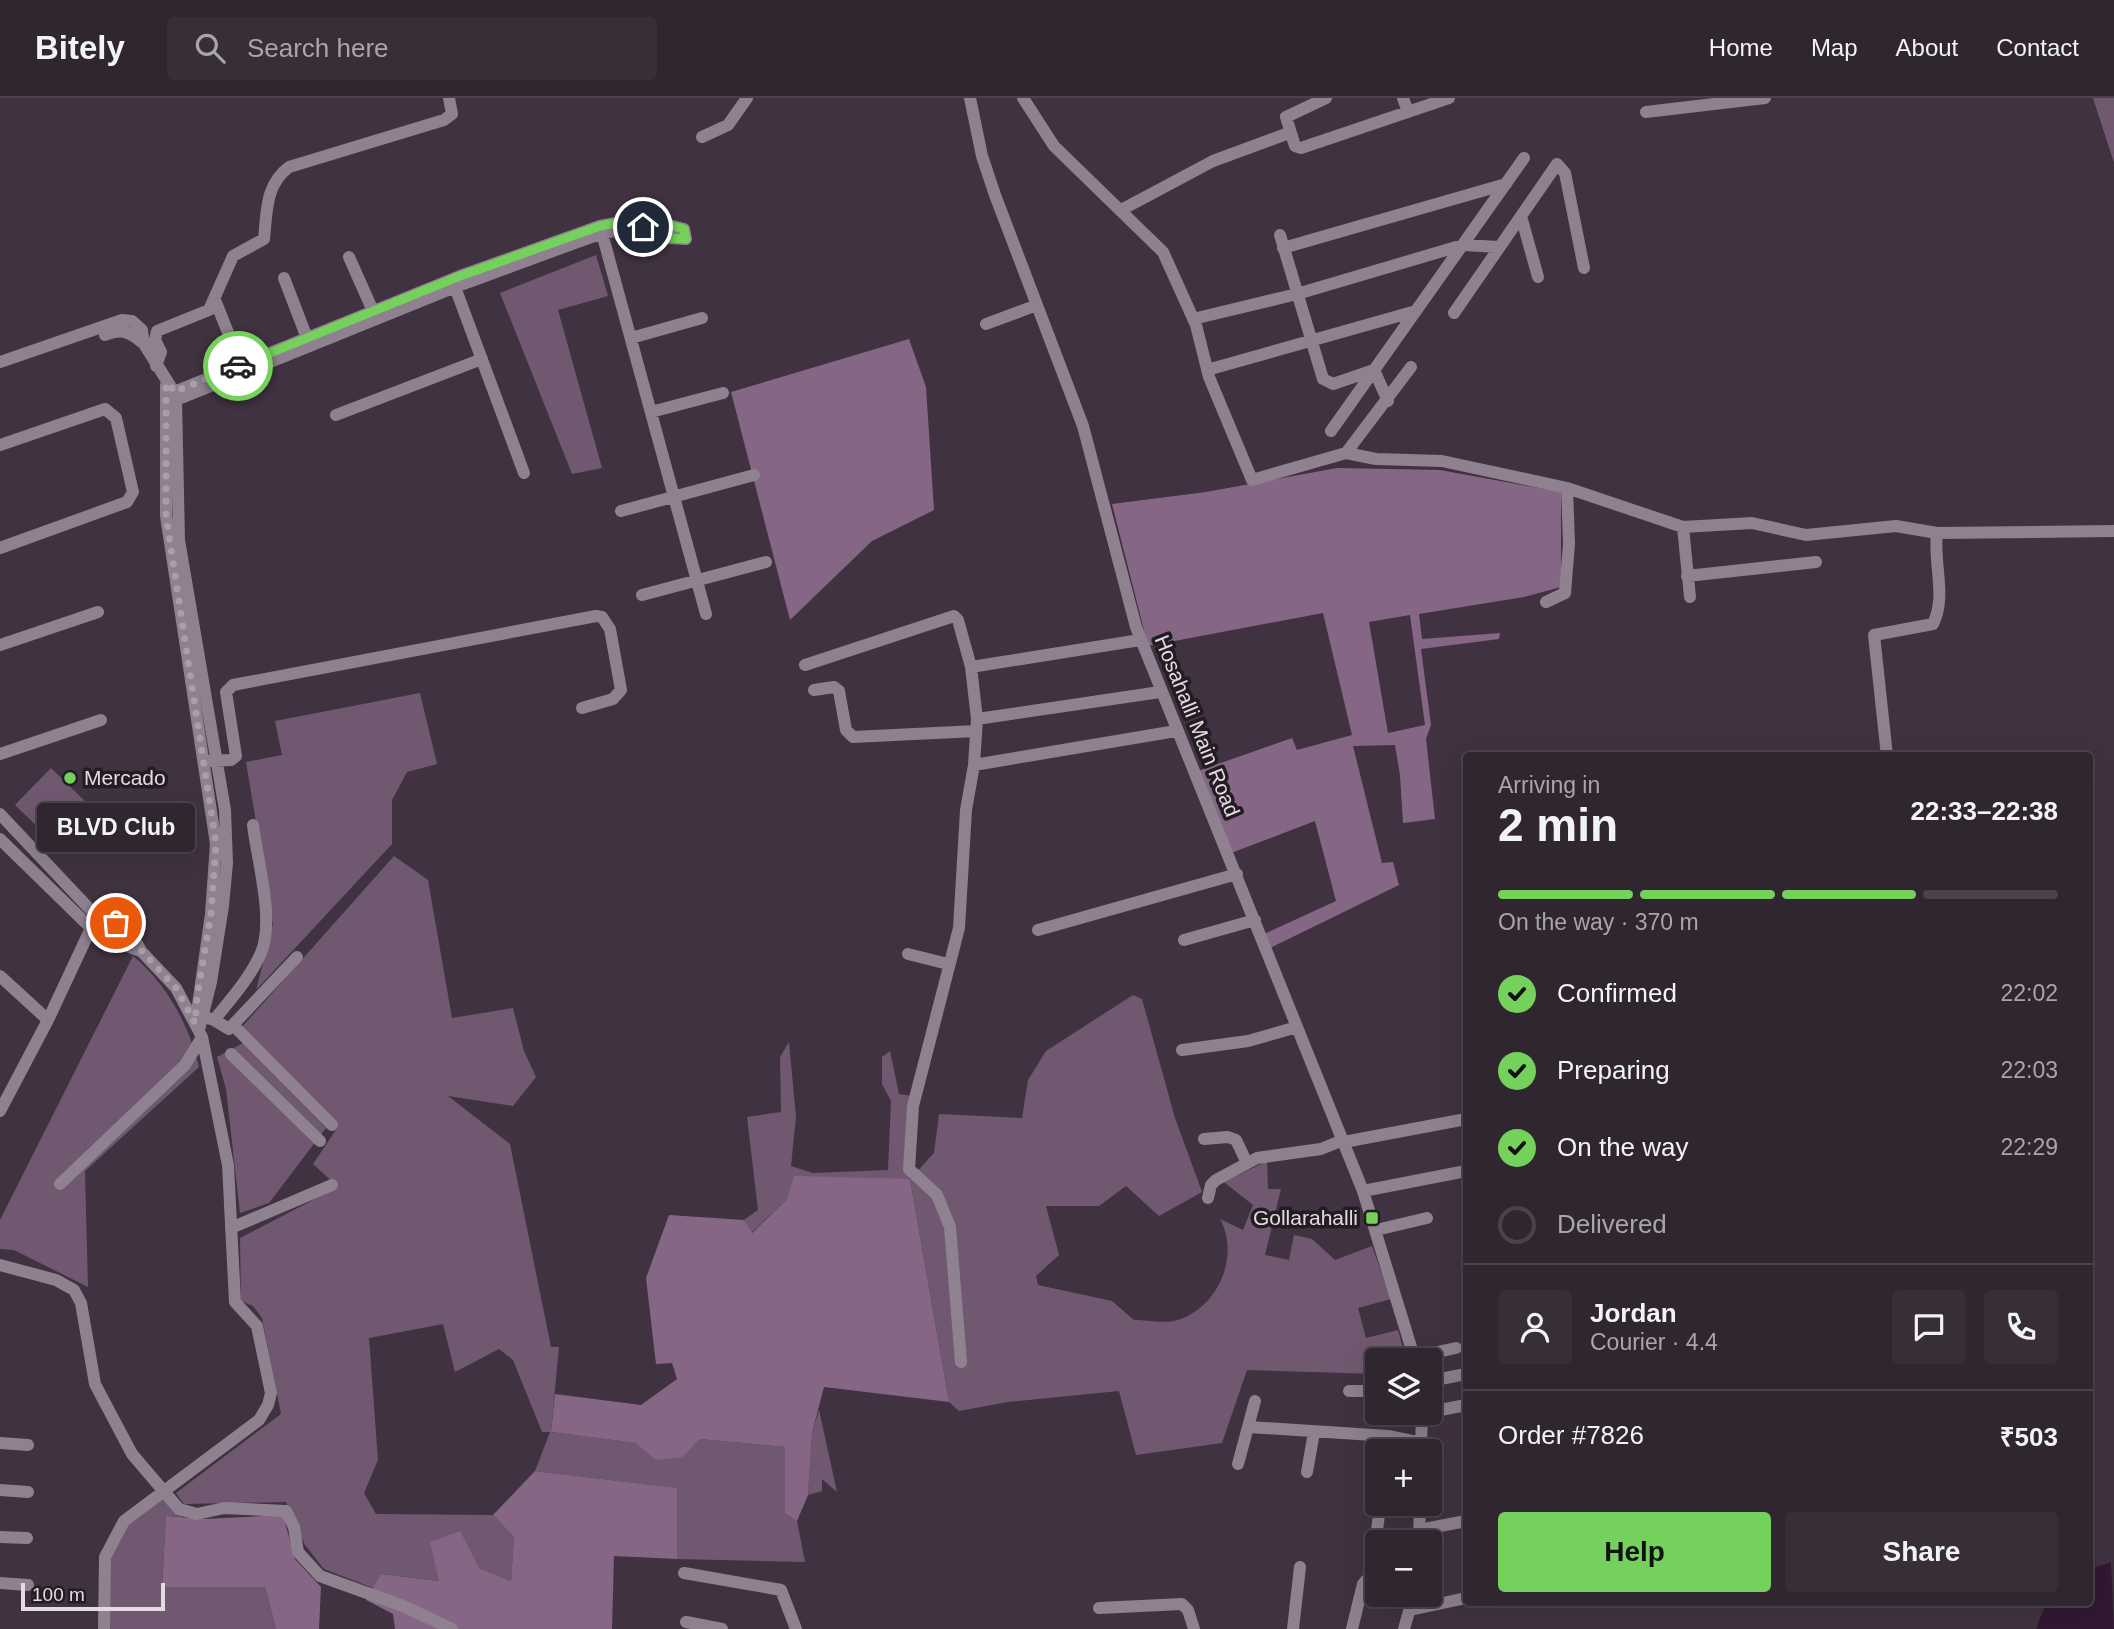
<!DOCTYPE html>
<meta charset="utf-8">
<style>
:root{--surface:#302630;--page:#382e38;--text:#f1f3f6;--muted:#a8a5ab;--line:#4b434c;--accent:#74d25c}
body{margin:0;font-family:Arial,sans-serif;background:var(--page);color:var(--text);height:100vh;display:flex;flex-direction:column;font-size:26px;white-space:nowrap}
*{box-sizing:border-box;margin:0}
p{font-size:23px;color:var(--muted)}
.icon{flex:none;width:38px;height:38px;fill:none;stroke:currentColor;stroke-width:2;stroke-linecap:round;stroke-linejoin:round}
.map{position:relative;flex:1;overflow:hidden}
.sheet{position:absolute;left:1463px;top:654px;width:630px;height:854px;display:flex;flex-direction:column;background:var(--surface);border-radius:7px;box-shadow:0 7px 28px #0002,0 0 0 2px var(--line)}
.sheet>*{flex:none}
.fabs{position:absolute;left:1365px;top:1250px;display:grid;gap:14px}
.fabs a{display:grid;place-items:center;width:77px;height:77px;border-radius:7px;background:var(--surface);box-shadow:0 7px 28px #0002,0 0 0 2px var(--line);font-size:35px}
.scale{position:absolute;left:21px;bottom:18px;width:144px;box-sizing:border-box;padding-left:7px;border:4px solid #e3dae2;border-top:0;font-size:19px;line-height:24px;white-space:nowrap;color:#e3dae2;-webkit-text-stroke:5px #231d23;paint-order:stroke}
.pin{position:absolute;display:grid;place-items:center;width:60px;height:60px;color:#fff;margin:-30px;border:4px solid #fff;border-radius:50%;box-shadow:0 2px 7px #0007}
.courier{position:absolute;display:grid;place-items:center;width:70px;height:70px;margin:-35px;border:5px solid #74d25c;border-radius:50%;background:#fff;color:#222;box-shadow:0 2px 9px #0007}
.bubble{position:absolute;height:49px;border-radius:7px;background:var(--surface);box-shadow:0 7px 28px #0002,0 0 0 2px var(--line);font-size:23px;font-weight:700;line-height:49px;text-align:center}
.headline em{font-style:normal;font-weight:700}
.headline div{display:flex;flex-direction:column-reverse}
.headline{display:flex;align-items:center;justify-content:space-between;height:119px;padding:0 35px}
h1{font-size:46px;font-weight:700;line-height:52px}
.bar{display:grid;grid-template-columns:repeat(4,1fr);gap:10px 7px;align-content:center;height:84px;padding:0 35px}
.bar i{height:9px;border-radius:5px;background:var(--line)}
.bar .on{background:var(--accent)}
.bar p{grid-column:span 4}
.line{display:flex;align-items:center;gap:18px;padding:0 35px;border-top:2px solid var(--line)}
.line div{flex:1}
.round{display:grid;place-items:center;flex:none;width:74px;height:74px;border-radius:7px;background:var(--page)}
ol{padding:0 35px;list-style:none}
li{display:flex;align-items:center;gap:21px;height:77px}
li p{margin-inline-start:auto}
li .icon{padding:7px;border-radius:50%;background:var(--accent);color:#111;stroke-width:4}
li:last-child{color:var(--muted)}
li i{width:38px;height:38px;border:4px solid var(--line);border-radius:50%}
.button{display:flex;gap:14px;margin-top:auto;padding:14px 35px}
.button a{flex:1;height:80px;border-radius:7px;background:var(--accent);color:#111;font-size:28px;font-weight:700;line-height:80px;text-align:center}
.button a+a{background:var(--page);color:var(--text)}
header{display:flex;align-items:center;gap:42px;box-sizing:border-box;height:98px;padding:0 35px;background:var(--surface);border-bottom:2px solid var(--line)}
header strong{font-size:33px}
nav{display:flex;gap:38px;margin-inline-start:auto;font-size:24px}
.search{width:490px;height:63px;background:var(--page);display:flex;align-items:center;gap:18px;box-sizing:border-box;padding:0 24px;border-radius:7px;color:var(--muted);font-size:26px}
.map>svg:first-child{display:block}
.green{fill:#705970}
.forest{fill:#856785;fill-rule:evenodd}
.water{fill:#321832}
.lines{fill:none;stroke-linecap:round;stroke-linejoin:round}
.stream{stroke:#321832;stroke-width:2.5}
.minor{stroke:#8f818f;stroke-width:12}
.done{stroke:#aa9fa9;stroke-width:7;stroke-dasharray:0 12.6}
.route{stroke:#74d25c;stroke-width:9}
.poi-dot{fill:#74d25c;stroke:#231d23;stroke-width:2.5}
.labels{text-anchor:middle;stroke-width:7;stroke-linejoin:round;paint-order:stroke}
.street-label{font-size:21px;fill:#e3dae2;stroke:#231d23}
.poi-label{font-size:21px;fill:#e3dae2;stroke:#231d23;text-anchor:start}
</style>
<header>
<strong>Bitely</strong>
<div class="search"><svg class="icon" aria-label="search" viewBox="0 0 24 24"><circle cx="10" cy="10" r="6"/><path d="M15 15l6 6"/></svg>Search here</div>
<nav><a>Home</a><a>Map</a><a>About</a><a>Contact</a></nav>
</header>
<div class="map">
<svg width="2114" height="1531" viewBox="0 0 2114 1531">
<rect width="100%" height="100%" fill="#403240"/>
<path class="green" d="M2093 0H2114V65Z
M596 157 608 198 558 212 602 370 572 376 500 195Z
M420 595 437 666 407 674 392 702V746L256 892 273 826 246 664 282 657 275 623Z
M51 670 85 703 49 740 15 707Z
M394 758 428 782 452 920 513 910 524 953 536 979 513 1008 448 998 510 1046 551 1249H559L551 1334 636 1345 683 1359 700 1341 786 1349 785 1415 797 1423 805 1464 677 1461 676 1390 535 1373 550 1334H542L513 1262 499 1251 455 1274 443 1226 369 1240 378 1362 364 1395 376 1416 493 1417 514 1439 511 1485 479 1470 439 1483 382 1476 373 1490 324 1471 305 1447 286 1404 184 1406 176 1395 281 1316 262 1220 253 1208 241 1203 240 1140 338 1089 313 1066 338 1029 241 930Z
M133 858C167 886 189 927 199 969L85 1073 88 1189 14 1152 0 1151V1122Z
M1133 897 1142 901 1175 1020 1202 1094 1159 1118 1126 1088 1099 1108H1046L1059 1157 1036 1178 1038 1187 1112 1203 1134 1222C1147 1222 1166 1226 1178 1222 1219 1209 1240 1157 1220 1121L1243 1132 1253 1107 1224 1084 1267 1063 1268 1091H1281L1265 1157 1289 1162 1294 1137 1312 1141 1335 1162 1372 1148 1391 1201 1358 1210 1366 1240 1398 1232 1403 1250 1380 1257 1377 1276 1247 1272 1222 1345 1136 1357 1119 1293 1008 1304 959 1313 949 1304 910 1081 787 1101 751 1135 744 1122 758 1112 747 1019 781 1014 780 959 789 944 796 1019 791 1068 813 1075 888 1072 891 1003 882 986V959L890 953 899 996 912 998 906 1068 910 1081 934 1055 939 1016 1022 1020 1028 982 1046 953Z
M243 945 326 1030 269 1105 240 1115 226 991 217 959Z
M819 1312 837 1394 822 1381V1393L808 1397 812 1335Z
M164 1400 183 1419 166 1418 162 1488 265 1489 276 1531H109C108 1462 98 1439 164 1400Z"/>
<path class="forest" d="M909 241 926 289 934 412 872 443 790 522 731 294Z
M1337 370 1440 372 1561 394V489L1524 499 1419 516 1422 541 1500 535 1499 541 1421 551 1431 627 1426 641 1435 721 1403 725 1400 677 1395 647 1353 648 1382 765 1393 764 1399 787 1270 850 1264 836 1336 803 1315 723 1231 755 1198 673 1292 640 1297 652 1352 637 1323 515 1148 548 1112 406 1206 394ZM1410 517 1425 627 1388 635 1369 524Z
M794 1078 910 1081 949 1304 824 1289 812 1335 808 1397 797 1423 785 1415V1349L700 1341 683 1359 656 1362 636 1345 551 1334 555 1296 641 1307 677 1281 672 1265 656 1266 646 1180 669 1117 744 1122 752 1135 787 1101Z
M535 1373 677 1390V1461L614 1458 612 1531H395L393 1516 366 1502 381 1476 439 1483 430 1444 460 1433 479 1470 511 1484 514 1439 493 1417Z
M283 1417 295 1461 321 1489 319 1531H276L265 1489H162L166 1418 205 1421Z"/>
<path class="water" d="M2111 1464 2114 1531H2036L2046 1505H2090V1471Z"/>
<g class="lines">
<path class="stream" d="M2090 1466V1470"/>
<path class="minor" d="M970 0 982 58 995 97 1083 328 1136 529 1363 1093 1415 1262
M1023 0 1054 48 1163 154 1196 227 1209 279 1252 382 1346 355 1376 361 1442 363 1567 390
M1326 0 1286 19 1295 48 1301 50 1449 0
M1403 0 1408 14
M1646 14 1765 0
M702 39 728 27 747 0
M1121 112 1213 63 1289 35
M1521 118 1538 179
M600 128 706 516
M1280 137 1323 281 1333 286 1374 272
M1283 150 1506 86
M349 159 373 213
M284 180 307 240
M455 189 524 375
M215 202 241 267
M1454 215 1557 66 1565 75 1584 170
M1193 221 1297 196 1463 147 1499 149
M986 226 1037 207
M105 237C123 230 130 234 144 246
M631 240 702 220
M0 264 122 222 132 223 142 232 144 246 174 294 176 302 179 442 225 712 227 765 223 808 211 884 199 932
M156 268 161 254 155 242 157 233 209 212 233 158 264 141C267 114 265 87 289 69L444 22 452 16 449 0
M1207 272 1416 213
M1374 272 1388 303
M166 287V418L216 746 211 816 196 921
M174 294 460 178 600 128 642 120 684 131 686 141 669 140 643 129 602 135 463 186 176 302
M651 314 723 295
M336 317 482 261
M1331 333 1524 60
M0 347 105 311 116 320 133 394 127 404 0 450
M1346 355 1411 269
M621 413 754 377
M1683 429 1752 425 1806 437 1896 428 1937 435 2114 433
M1687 478 1816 464
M642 497 766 464
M1546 504 1565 495 1569 446 1567 390 1683 429 1690 499
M0 547 98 514
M805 567 954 518 958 522 971 569 977 621 974 667 966 712 959 830 913 1008 909 1071 937 1097 950 1129 961 1264
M971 569 1140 542
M814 592 834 589 839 593 846 632 853 639 976 633
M977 621 1160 594
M0 656 101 622
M1887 658 1874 537 1933 526C1947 498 1933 465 1937 435
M208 663 231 662 236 658 226 594 233 587 596 518 602 519 610 531 621 592 613 601 582 610
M974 667 1176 633
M0 716 100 822
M0 741 91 830 48 922 0 1013
M100 822C119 826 133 835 141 853 124 849 110 836 100 822Z
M1038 832 1237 776
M1184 842 1255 822
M908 856 948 866
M0 878 48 922
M202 918 214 922C231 901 250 880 261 855 275 822 257 762 253 727
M214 922 229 931 297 859
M233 927 332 1027
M1182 952 1248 943 1297 929
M231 956 320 1043
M1204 1041 1228 1039 1236 1042 1247 1065
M1344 1044 1466 1021
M60 1086 185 967 202 939
M1363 1093 1466 1073
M1208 1100 1211 1087 1216 1082 1257 1060 1321 1051 1343 1042
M231 1130 332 1087
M1376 1132 1427 1120
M0 1167 56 1182 74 1192 81 1205 95 1286 132 1356 179 1411 197 1416 224 1410 286 1413 294 1429 298 1454 320 1478 403 1508 452 1531
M1422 1262 1433 1255 1456 1250
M1430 1283 1466 1276
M1349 1293H1377
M1430 1314 1466 1307
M1249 1329 1388 1338 1422 1345
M0 1345 28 1347
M1421 1352 1422 1314
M1238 1366 1255 1303
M1307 1374 1314 1334
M0 1392 28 1394
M1419 1432 1466 1423
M0 1439 27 1440
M1419 1444 1420 1405
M684 1475 781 1492 796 1531
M0 1485 28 1487
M1099 1510 1182 1506 1188 1512 1194 1531
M1410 1512 1466 1500
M686 1524 722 1531
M104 1531 105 1459 124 1423 259 1322 268 1307 271 1295 257 1228 235 1204 228 1067 202 939 176 890 141 853
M1293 1531 1300 1469
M1352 1531 1363 1486 1371 1477 1379 1417
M1404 1531 1414 1496"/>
</g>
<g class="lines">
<path class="done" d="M116 825 176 890 195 925 197 899 211 816 216 746 166 418V287L169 285 174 294 238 268"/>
<path class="route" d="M238 268 460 178 600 128 642 120 684 131 686 141 669 140 643 129"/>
</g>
<g class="poi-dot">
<circle cx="70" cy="680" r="7"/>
<rect x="1365" y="1113" width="14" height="14" rx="3.5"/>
</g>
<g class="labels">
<g class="street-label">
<text transform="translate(1197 628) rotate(68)" y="7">Hosahalli Main Road</text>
</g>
<g class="poi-label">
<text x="84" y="687">Mercado</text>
<text x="1358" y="1127" text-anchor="end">Gollarahalli</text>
</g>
</g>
</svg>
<div class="fabs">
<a><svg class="icon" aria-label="layers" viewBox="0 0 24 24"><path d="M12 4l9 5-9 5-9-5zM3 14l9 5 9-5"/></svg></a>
<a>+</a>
<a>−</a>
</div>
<div class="scale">100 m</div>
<div class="pin" style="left:116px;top:825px;background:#ea580c"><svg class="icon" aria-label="bag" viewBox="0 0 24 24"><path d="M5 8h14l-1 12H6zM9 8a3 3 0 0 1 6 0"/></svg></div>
<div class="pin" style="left:643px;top:129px;background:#1f2937"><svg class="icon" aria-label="home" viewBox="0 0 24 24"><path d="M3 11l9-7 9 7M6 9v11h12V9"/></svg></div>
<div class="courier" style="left:238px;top:268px"><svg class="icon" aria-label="car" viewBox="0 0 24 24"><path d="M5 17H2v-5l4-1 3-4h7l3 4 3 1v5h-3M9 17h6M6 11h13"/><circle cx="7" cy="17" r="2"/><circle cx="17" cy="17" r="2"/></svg></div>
<div class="bubble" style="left:37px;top:705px;width:158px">BLVD Club</div>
<section class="sheet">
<div class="headline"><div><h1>2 min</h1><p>Arriving in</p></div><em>22:33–22:38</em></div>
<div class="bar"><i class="on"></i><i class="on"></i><i class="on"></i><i></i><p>On the way · 370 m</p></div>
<ol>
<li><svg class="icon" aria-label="check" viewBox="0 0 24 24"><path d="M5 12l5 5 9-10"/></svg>Confirmed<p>22:02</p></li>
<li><svg class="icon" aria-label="check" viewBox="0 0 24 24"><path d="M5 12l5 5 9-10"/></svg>Preparing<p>22:03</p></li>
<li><svg class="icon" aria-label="check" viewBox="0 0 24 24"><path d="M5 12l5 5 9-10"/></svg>On the way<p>22:29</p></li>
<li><i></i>Delivered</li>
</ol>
<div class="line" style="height:126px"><a class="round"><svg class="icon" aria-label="person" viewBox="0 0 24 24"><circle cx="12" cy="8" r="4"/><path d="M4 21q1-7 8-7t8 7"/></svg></a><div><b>Jordan</b><p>Courier · 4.4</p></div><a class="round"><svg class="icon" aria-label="chat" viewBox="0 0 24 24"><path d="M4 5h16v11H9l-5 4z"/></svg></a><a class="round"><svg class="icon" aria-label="phone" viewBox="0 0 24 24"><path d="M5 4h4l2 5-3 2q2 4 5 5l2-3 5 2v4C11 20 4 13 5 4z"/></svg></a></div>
<div class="line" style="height:91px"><div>Order #7826</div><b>₹503</b></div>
<div class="button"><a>Help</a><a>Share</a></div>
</section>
</div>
